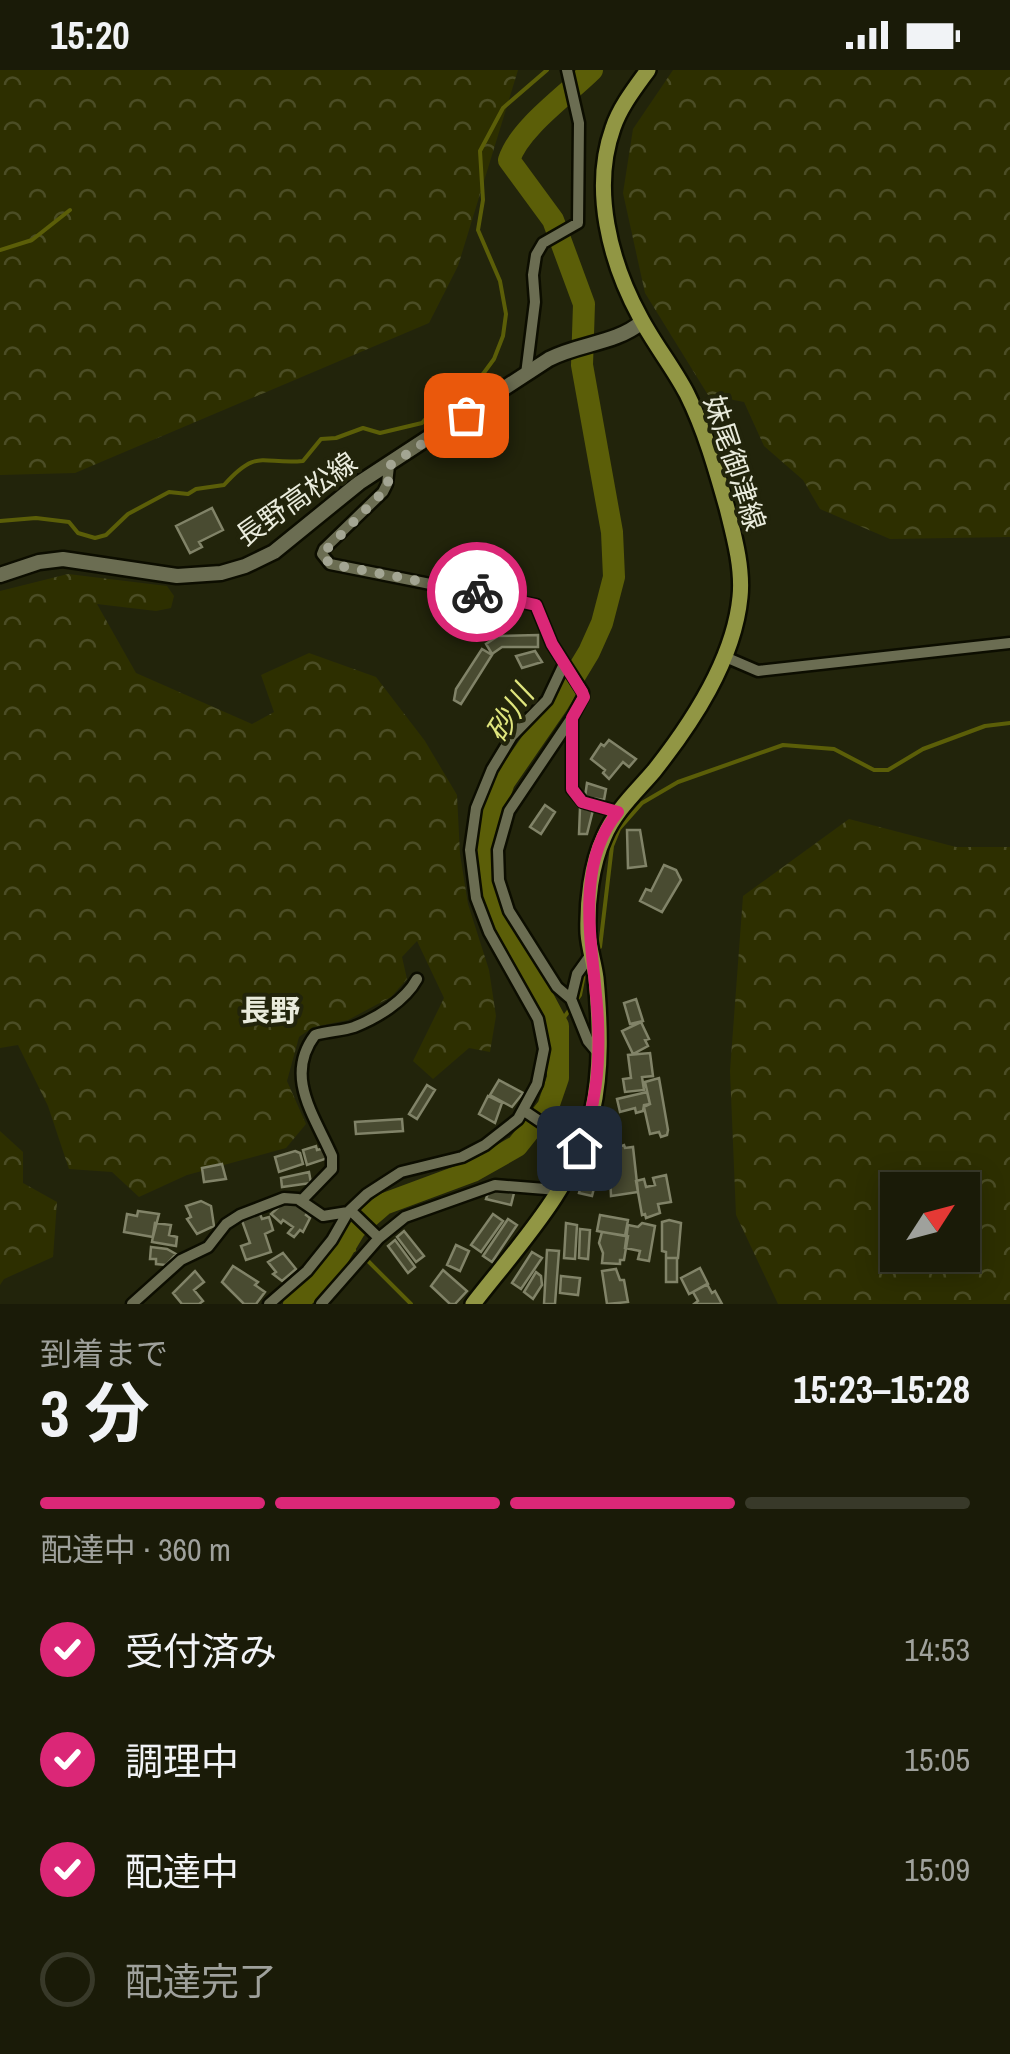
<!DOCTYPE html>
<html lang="ja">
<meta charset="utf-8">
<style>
:root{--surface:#1a1b08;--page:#232412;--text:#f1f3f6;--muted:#9fa19c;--line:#383929;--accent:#db2777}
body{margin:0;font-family:"Archivo Narrow","Noto Sans JP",sans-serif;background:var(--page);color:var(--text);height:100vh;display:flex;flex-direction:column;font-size:38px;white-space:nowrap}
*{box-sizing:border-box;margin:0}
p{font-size:32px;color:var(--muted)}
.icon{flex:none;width:55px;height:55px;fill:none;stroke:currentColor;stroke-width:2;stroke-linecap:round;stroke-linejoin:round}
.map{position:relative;height:1234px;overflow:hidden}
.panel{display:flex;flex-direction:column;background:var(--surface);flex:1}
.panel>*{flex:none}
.needle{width:65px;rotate:54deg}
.controls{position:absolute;left:880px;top:1102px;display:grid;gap:20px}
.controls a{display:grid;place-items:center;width:100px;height:100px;border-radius:0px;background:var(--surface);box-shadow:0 5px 25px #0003,0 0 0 2px var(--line);font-size:50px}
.pin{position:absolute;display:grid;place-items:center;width:85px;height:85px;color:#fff;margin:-42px;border-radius:20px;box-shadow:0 5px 15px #0006}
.courier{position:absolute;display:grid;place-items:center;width:100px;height:100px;margin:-50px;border:8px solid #db2777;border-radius:50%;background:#fff;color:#222;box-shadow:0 2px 12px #0007}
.summary em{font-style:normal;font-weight:700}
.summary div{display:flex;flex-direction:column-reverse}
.summary{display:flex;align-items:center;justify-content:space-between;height:170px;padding:0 40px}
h1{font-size:65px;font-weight:700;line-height:75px}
.bar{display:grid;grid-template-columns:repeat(4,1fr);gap:15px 10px;align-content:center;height:120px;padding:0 40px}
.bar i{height:12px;border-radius:8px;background:var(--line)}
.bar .on{background:var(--accent)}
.bar p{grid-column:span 4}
ol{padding:0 40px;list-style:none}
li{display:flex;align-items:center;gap:30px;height:110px}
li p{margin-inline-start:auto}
li .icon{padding:10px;border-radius:50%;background:var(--accent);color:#fff;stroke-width:4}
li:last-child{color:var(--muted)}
li i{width:55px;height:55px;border:5px solid var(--line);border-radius:50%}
.status{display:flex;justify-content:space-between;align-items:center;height:70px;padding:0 50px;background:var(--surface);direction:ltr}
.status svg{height:28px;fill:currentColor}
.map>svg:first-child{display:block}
.forest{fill:url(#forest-crowns);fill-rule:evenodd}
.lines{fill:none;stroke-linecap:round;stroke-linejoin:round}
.stream{stroke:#5b5e08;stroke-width:4}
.river{stroke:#5b5e08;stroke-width:22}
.building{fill:#494b31;stroke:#818368;stroke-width:2.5}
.minor-casing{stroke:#0c0d00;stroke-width:15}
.secondary-casing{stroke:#0c0d00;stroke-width:19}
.primary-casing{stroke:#0c0d00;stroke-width:20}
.minor{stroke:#6b6d52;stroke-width:10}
.secondary{stroke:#6b6d52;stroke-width:14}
.primary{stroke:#919644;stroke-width:15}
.done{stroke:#a3a593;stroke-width:10;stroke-dasharray:0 18}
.route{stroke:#db2777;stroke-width:12}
.labels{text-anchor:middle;stroke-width:8;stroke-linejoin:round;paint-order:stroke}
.street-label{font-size:28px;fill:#e9ebdc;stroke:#22240b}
.water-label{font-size:30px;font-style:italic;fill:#dfe57d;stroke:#22240b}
.neighbourhood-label{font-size:30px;font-weight:bold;fill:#e9ebdc;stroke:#22240b}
</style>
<div class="status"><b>15:20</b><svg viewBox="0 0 49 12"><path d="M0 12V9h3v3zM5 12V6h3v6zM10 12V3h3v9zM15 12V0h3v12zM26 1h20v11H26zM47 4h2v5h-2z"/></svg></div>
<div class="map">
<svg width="1010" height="1234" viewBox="0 0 1010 1234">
<defs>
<pattern id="forest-crowns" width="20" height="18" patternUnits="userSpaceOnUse" patternTransform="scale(2.5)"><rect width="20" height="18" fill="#2d2f00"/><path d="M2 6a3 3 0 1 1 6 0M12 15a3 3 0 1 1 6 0" fill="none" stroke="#4b4d25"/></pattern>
</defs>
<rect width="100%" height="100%" fill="#22240b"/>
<path class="forest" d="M0 0H518L458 196 429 253 75 403 0 405Z
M673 0H1010V467L890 469 820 439 803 410 764 376 744 332 708 325 645 223 623 123 633 59Z
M68 504 167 516 174 526 171 538 156 541 97 534 136 603 252 654 274 642 261 605 309 583 376 607 425 671 457 725 460 784 468 834 489 900 496 946 490 982 469 978 433 1009 413 991 444 928 417 871 402 887 407 909 391 927 348 950 313 957 299 967 287 1011 306 1054 286 1078 187 1105 139 1127 112 1102 69 1099 48 1036 18 975 0 978V521Z
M849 749 956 777H1010V1234H778L736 1145 730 1001 743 826ZM898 1120H962V1185H898Z
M0 1061 23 1082V1113L57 1132 53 1187 4 1209 0 1215Z"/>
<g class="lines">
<path class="stream" d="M0 180 32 170 70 140
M0 451 36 448 69 452 78 463 95 468 106 465 128 444 169 422 188 424 196 419 224 415C258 377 262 395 303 391L321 369 336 368 363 358 380 363 422 353 437 336 483 304 494 289 503 266 506 244 500 211 478 160 483 130 480 81 503 38 547 0
M600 877 612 776 619 759 642 733 678 712 783 675 834 679 874 700H888L923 679 985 656 1010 653
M558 956 580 925 585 899
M347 1173 354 1180
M368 1191 411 1234"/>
<path class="river" d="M294 1234 317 1216 334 1194 355 1159 384 1134 473 1101 517 1076 548 1037 558 1008V956L492 832 486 793 488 757 504 712 557 635 589 582 602 553 614 507 612 462 582 295 584 234 553 150 509 90C519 58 568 24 592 0"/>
</g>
<path class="building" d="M212 438 223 460 199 472 202 477 190 483 176 456Z
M538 565V577H502L492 584 486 574 498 566Z
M482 579 492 585 461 634 454 630 456 619Z
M535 581 542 592 522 598 516 586Z
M609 670 636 689 629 697 623 692 609 709 603 703 605 700 591 689 601 674 604 676Z
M587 713 606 719 604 730 585 727Z
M545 735 555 742 541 764 530 757Z
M580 738 593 740 587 764H579Z
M627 760H640L646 796 628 798Z
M664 795 676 800 681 810 662 842 640 831 646 819 651 821Z
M636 929 643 951 630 954 624 933Z
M641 952 649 969 645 970 648 976 633 984 622 961Z
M650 983 653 1006 642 1007 644 1020 625 1022 623 1009 631 1008 628 985Z
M659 1008 668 1060 667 1065 661 1067 659 1062 650 1064 644 1037 650 1034 645 1012Z
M499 1010 523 1023 512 1037 490 1025Z
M427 1015 435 1020 417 1049 409 1044Z
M647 1022 650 1034 644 1035 643 1041 636 1043 635 1038 620 1042 617 1029Z
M488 1026 502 1033 495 1053 479 1044Z
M402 1049 403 1061 356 1064 355 1052Z
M624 1075 625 1078 633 1077 638 1122 611 1126 610 1103 616 1102 613 1079Z
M316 1076 317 1080 325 1078 328 1088 307 1095 303 1080Z
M295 1081 300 1083 303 1094 279 1102 275 1087Z
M222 1094 226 1109 204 1112 202 1098Z
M585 1100 598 1103 592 1126 579 1123Z
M309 1102 311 1113 282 1117 281 1108Z
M666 1105 671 1132 658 1134 660 1143 646 1148 645 1144 642 1145 636 1111 644 1109 646 1117 655 1115 653 1108Z
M497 1119 514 1123 511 1135 486 1129 489 1120Z
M292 1130 309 1141 306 1145 310 1148 303 1162 300 1160 294 1167 288 1163 293 1157 283 1150 281 1153 271 1144 284 1132Z
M201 1131 211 1136 214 1156 197 1164 187 1149 191 1147 186 1136Z
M138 1141 159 1144 153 1167 124 1162 127 1144 137 1146Z
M260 1144 262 1149 269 1147 273 1160 265 1164 271 1182 246 1190 241 1176 250 1173 241 1148Z
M493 1144 503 1151 481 1182 471 1175Z
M600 1145 628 1150 625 1166 597 1161Z
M508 1149 517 1155 492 1192 483 1186Z
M669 1150 681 1153 678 1188H666V1182L662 1181V1152Z
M155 1153 171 1155 169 1165 177 1167 176 1176 152 1172Z
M566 1153 577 1155 575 1189 564 1188Z
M642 1153 655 1156 649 1191 638 1189 640 1181 625 1178 628 1155 638 1157Z
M580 1159 590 1160 588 1189 579 1188Z
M404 1161 424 1186 416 1192 397 1167Z
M602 1162 628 1166 624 1190H620V1194L602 1193 603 1183 599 1173Z
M395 1170 415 1197 408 1203 388 1176Z
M456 1175 469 1181 460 1201 447 1195Z
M151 1177 167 1179 176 1184 166 1195 156 1194V1189H150Z
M547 1180 559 1181 555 1234H544Z
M532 1182 542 1188 521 1219 512 1213Z
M283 1183 296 1199 282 1211 273 1204 276 1202 268 1192Z
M666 1188H677V1212H666Z
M233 1196 258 1212 255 1215 265 1222 256 1234H244L222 1212Z
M700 1198 708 1214 689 1224 681 1208Z
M616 1199 620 1210H624L628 1232 607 1234 602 1201Z
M443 1200 467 1221 455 1234H450L431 1216Z
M195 1201 204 1212 194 1220 203 1231 199 1234H182L173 1223Z
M536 1202 541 1206 542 1215 533 1229 524 1222Z
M561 1206 580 1208 578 1225 560 1223Z
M707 1214 712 1223 715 1221 722 1234H694L698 1231 693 1222Z"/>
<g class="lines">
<defs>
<path id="minor" d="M526 304 535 232 533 205 536 185 543 173 578 153 579 53 567 0
M389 396 387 414 383 422 324 479 322 484 330 494 536 535 552 574 583 622V627L572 648V719L583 732 619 742
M723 586 758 601 1010 573
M571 649 509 741 498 780 499 810 509 841 557 917 571 929 588 971 598 983
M571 929 577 904 592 883
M523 1040 579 1078
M301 1131 332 1099V1086C314 1045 284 1006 315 965 328 961 342 961 354 957 377 948 405 931 417 909
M350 1140 379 1168
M132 1234 181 1190 208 1177 226 1154 240 1145 284 1128 298 1129 323 1146 348 1142
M269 1234 307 1201 332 1170 348 1142 367 1124 401 1102 462 1087 485 1075 518 1049 537 1014 544 979 538 949 489 862 476 828 470 780 476 738 492 699 512 666 547 630 564 594
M321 1234 379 1168 405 1147 495 1115 558 1120"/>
<path id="secondary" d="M0 505 39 492 63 489 177 506 221 503 245 496 274 482 359 413 549 289C580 273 615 274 642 252"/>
<path id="primary" d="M473 1234C517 1177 576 1116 592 1043 602 1000 600 952 596 908 594 893 589 878 588 863 587 833 591 795 604 767 615 741 636 722 654 701 692 653 734 590 740 527 743 498 734 466 727 438 716 399 705 360 687 324 673 297 654 274 640 247 610 192 591 119 613 58 620 37 635 18 648 0"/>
</defs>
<use href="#minor" class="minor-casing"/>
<use href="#secondary" class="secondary-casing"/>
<use href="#primary" class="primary-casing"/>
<use href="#minor" class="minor"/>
<use href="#secondary" class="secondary"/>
<use href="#primary" class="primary"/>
</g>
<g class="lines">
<path class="done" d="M466 345 389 396 388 414 383 422 322 484 330 494 477 522"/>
<path class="route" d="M477 522 536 535 552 574 582 622 584 627 572 648V719L582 732 618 742C571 799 595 884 598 951 600 996 596 1037 579 1078"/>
</g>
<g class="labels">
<g class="street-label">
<text transform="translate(735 393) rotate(72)" y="10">妹尾御津線</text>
<text transform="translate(296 429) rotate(-35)" y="10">長野高松線</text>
</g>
<g class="water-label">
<text transform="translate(510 644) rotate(-58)" y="10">砂川</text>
</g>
<g class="neighbourhood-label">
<text x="270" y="951">長野</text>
</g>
</g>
</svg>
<div class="controls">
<a><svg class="needle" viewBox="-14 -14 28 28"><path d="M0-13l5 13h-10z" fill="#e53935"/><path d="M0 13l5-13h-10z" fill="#9fa19c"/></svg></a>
</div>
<div class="pin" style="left:466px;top:345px;background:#ea580c"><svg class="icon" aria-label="bag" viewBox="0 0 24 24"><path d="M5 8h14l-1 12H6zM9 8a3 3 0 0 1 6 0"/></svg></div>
<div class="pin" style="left:579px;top:1078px;background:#1f2937"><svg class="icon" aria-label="home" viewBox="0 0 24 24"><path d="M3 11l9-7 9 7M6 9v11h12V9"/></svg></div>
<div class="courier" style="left:477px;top:522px"><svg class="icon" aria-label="bike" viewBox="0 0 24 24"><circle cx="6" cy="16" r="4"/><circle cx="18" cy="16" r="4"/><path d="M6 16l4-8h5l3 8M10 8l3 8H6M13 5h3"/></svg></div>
</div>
<section class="panel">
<div class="summary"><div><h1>3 分</h1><p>到着まで</p></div><em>15:23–15:28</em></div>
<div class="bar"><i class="on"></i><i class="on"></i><i class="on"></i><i></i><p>配達中 · 360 m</p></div>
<ol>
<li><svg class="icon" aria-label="check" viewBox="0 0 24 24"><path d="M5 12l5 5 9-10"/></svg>受付済み<p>14:53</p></li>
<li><svg class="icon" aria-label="check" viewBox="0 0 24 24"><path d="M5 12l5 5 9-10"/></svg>調理中<p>15:05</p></li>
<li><svg class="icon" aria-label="check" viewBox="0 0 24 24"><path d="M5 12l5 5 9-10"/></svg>配達中<p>15:09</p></li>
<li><i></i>配達完了</li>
</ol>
</section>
